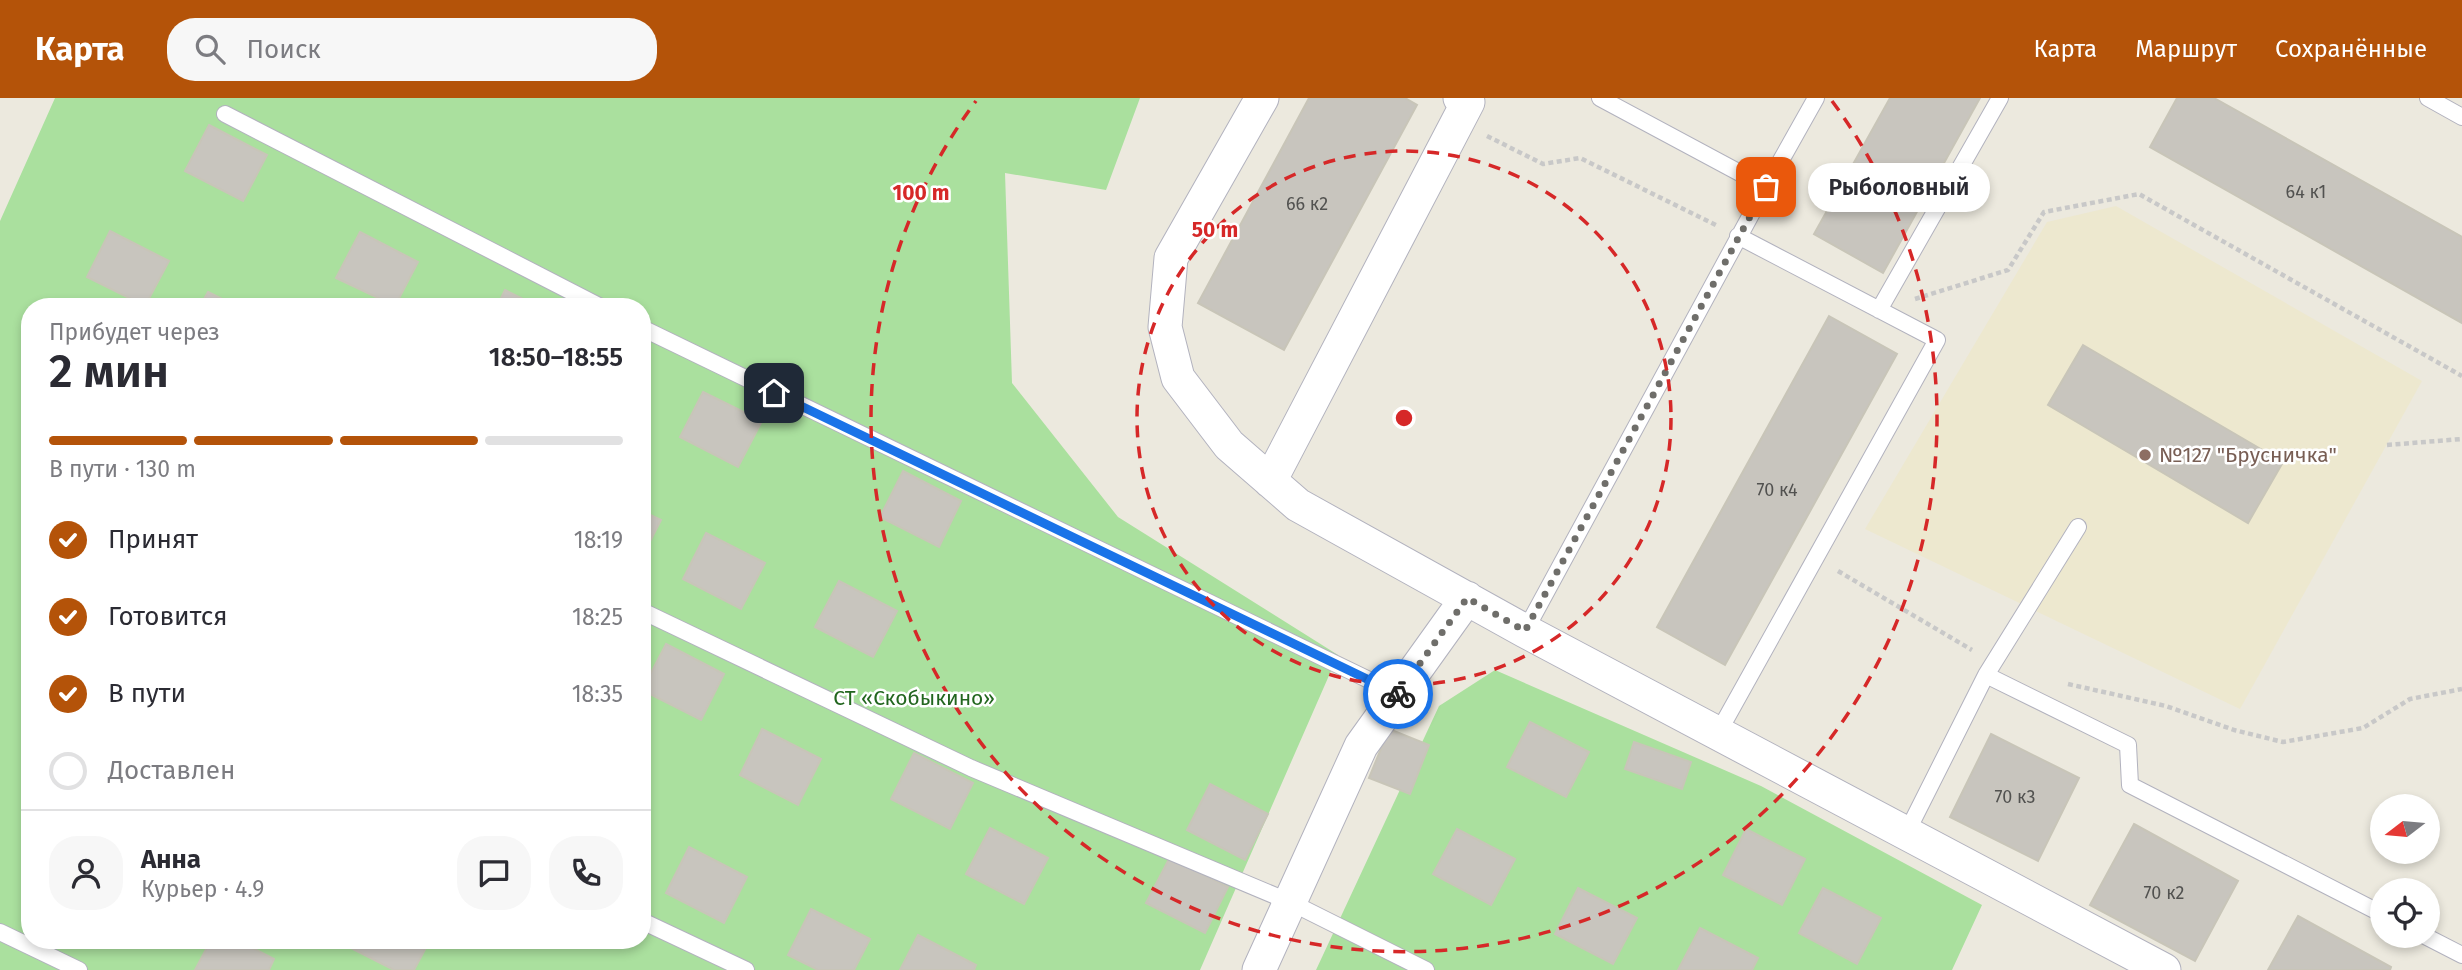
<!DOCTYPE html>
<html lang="ru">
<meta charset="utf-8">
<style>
:root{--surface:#fff;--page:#f7f7f7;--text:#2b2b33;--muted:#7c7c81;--line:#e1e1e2;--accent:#b45309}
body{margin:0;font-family:"Fira Sans",sans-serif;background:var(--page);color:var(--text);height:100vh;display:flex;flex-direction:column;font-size:26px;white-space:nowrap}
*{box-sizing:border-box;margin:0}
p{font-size:23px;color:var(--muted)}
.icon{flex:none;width:38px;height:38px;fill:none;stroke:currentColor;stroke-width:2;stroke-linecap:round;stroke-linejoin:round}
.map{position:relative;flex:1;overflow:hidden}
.details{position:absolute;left:21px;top:200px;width:630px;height:651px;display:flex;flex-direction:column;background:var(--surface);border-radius:28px;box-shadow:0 4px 10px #0003}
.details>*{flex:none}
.needle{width:46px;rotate:254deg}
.controls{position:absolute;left:2370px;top:696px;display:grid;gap:14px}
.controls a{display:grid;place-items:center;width:70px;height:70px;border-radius:50%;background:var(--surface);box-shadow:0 4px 10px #0003;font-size:35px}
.pin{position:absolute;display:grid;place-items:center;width:60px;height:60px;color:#fff;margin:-30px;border-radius:14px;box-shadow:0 4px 10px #0006}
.courier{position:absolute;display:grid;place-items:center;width:70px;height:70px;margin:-35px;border:5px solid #1a73e8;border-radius:50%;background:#fff;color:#222;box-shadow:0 2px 9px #0007}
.bubble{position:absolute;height:49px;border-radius:24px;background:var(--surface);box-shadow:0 4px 10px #0003;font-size:23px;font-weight:600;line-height:49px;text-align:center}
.headline em{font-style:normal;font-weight:600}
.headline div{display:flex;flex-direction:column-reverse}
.headline{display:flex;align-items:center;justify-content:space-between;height:119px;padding:0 28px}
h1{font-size:46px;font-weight:600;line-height:52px}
.bar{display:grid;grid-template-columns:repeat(4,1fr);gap:10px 7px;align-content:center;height:84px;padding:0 28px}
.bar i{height:9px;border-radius:5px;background:var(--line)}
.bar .on{background:var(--accent)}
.bar p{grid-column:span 4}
.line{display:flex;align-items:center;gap:18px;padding:0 28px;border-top:2px solid var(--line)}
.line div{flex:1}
.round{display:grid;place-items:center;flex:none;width:74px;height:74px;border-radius:28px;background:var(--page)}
ol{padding:0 28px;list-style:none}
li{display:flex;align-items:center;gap:21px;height:77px}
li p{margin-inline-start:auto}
li .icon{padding:7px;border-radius:50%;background:var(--accent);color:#fff;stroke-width:4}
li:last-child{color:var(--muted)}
li i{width:38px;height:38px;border:4px solid var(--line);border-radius:50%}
header{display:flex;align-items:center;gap:42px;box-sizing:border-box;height:98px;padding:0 35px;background:var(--accent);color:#fff}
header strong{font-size:33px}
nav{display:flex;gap:38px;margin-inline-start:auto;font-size:24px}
.search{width:490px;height:63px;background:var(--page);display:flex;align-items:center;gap:18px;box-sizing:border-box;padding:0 24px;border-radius:28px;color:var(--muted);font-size:26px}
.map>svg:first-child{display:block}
.education{fill:#ede8cf}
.green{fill:#aae09e;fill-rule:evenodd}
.building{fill:#c8c5be;stroke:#c8c5b8;stroke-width:2}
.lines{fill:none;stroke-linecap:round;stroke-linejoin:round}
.lane-casing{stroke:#b2b2be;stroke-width:18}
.street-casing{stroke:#b2b2be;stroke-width:35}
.path{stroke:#c8c8c8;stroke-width:4.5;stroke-dasharray:5 3.5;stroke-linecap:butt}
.lane{stroke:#fff;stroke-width:16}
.street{stroke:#fff;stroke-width:33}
.done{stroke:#6f6e6a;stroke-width:7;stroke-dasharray:0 12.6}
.route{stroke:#1a73e8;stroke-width:9}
.ring{fill:none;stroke:#d62828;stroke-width:3.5;stroke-dasharray:12 9}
.education-dot{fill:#8d6e63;stroke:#fff;stroke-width:2.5}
.labels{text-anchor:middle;stroke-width:5;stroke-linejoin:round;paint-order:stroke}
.number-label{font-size:18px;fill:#525250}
.education-label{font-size:21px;fill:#785e54;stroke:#fff;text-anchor:start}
.park-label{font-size:21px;fill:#22661e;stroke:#fff}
.centre{fill:#d62828;stroke:#fff;stroke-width:3.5}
.ring-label{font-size:21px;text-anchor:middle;font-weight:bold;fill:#d62828;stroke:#fff;stroke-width:5;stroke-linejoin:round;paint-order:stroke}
</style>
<header>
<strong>Карта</strong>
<div class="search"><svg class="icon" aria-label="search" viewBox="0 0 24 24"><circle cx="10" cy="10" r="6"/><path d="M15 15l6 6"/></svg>Поиск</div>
<nav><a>Карта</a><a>Маршрут</a><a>Сохранённые</a></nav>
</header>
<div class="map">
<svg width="2462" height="872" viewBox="0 0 2462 872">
<rect width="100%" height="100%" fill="#ece9de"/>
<path class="education" d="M2116 108 2422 283 2240 611 1865 431 2047 124Z"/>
<path class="green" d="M55 0H1140L1106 92 1005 75 1012 285 1118 419 1338 557 1200 872H0V123ZM30 208H642V842H30Z
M1495 572 1761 688 1982 807 1952 872H1316L1439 608Z"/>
<path class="building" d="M1309 0H1405L1417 7 1284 252 1198 205Z
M1890 0H1980L1883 175 1814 136Z
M2177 0H2214L2462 139V225L2150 49Z
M209 27 267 57 243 103 185 73Z
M110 133 169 163 145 208 87 179Z
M360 134 418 164 395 208 336 180Z
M505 192 537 208H497Z
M208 194 236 208H200Z
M1829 218 1897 256 1725 567 1657 529Z
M2083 247 2283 364 2248 425 2048 307Z
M703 294 762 323 738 369 680 339Z
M903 373 961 403 939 449 880 419Z
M642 413 661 422 642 459Z
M706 435 765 465 741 511 683 481Z
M839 483 897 513 873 559 815 529Z
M666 546 724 576 701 622 642 592Z
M1530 624 1589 654 1566 699 1507 669Z
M762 631 821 661 798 707 740 677Z
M1389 631 1429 647 1410 696 1369 680Z
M1991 636 2079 680 2038 763 1950 719Z
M1634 644 1691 664 1682 691 1625 671Z
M914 655 973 685 950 731 891 701Z
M1210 686 1268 716 1245 762 1187 732Z
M2134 726 2238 783 2195 863 2090 807Z
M990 730 1048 760 1024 806 966 776Z
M1457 731 1515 761 1491 807 1433 776Z
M1746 731 1805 761 1782 807 1723 777Z
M689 749 747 779 724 825 666 795Z
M1170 759 1228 789 1205 835 1146 805Z
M1578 790 1637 820 1613 866 1555 836Z
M1823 790 1881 820 1857 866 1799 835Z
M811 811 870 841 854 872H818L788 857Z
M2298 818 2391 869 2390 872H2268Z
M1700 830 1758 860 1752 872H1678Z
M918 837 976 867 974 872H900Z
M211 842H237L274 861 269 872H195Z
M356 842H430L414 872H394L351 850Z"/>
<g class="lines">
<defs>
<path id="lane" d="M2428 0 2462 19
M225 16 599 208
M1766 89 1816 0
M1879 212 2000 0
M642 230 1398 596
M642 513 971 670 1290 804 1426 872
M1525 533 1766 89 1600 0
M1986 577 2078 429
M1718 635 1937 242 1738 138
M1907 734 1986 577 2128 647 2130 687 2382 816
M642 823 746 872
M0 834 79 872
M2425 838 2462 857"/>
<path id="street" d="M1262 0 1171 160 1165 229 1178 280 1229 347 1298 407 1525 533 2164 872
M1270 383 1468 4 1460 0
M1259 872 1361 648 1467 500"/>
</defs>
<use href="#lane" class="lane-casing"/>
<use href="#street" class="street-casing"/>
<path class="path" d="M1487 38 1543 66 1580 60 1718 128
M1915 201 2008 172 2044 114 2139 96 2462 278
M2387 347 2462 341
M1838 473 1972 552
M2068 586 2166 608 2234 632 2283 644 2363 630 2410 601 2462 591"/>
<use href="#lane" class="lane"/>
<use href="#street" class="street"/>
</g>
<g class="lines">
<path class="done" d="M1398 596 1467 500 1525 533 1766 89"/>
<path class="route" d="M774 295 1398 596"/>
</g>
<g class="ring">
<circle cx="1404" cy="320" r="267"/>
<path d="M1832 3A533 533 0 1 1 976 3"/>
</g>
<circle class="education-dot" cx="2145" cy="357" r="7"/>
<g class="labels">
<g class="number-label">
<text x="2306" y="100">64 к1</text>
<text x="1307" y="112">66 к2</text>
<text x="1777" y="398">70 к4</text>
<text x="2015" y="705">70 к3</text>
<text x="2164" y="801">70 к2</text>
</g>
<g class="education-label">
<text x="2159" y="364">№127 "Брусничка"</text>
</g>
<g class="park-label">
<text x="914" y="607">СТ «Скобыкино»</text>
</g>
</g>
<circle cx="1404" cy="320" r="10" class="centre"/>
<g class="ring-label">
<text x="921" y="102">100 m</text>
<text x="1215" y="139">50 m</text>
</g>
</svg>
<div class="controls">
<a><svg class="needle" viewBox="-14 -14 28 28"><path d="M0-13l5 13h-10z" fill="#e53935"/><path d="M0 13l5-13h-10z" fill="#7c7c81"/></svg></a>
<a><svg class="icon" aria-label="locate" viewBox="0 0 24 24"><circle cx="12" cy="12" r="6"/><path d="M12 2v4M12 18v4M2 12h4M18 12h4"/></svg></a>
</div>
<div class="pin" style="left:1766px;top:89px;background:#ea580c"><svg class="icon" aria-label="bag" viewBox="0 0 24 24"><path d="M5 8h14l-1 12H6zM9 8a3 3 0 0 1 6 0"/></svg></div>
<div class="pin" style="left:774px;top:295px;background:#1f2937"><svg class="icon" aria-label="home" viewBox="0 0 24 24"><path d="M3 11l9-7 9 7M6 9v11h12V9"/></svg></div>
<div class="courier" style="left:1398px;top:596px"><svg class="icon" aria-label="bike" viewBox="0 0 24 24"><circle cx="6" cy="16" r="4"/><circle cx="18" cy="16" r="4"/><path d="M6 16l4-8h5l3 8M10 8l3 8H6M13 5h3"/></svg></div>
<div class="bubble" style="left:1808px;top:65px;width:182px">Рыболовный</div>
<section class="details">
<div class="headline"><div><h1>2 мин</h1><p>Прибудет через</p></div><em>18:50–18:55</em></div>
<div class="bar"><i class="on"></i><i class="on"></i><i class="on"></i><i></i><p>В пути · 130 m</p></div>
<ol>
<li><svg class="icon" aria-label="check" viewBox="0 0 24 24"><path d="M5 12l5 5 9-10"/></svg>Принят<p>18:19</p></li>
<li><svg class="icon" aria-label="check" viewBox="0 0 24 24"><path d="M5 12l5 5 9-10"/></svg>Готовится<p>18:25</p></li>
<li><svg class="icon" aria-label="check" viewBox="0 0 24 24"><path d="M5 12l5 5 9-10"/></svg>В пути<p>18:35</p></li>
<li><i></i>Доставлен</li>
</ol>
<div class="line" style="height:126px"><a class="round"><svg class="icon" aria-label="person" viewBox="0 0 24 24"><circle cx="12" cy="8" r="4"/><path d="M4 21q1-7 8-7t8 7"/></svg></a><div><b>Анна</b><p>Курьер · 4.9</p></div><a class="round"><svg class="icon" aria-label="chat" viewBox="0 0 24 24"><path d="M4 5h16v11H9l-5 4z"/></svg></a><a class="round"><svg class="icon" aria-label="phone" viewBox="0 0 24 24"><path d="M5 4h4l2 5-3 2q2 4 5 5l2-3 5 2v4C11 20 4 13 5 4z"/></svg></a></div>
</section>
</div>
